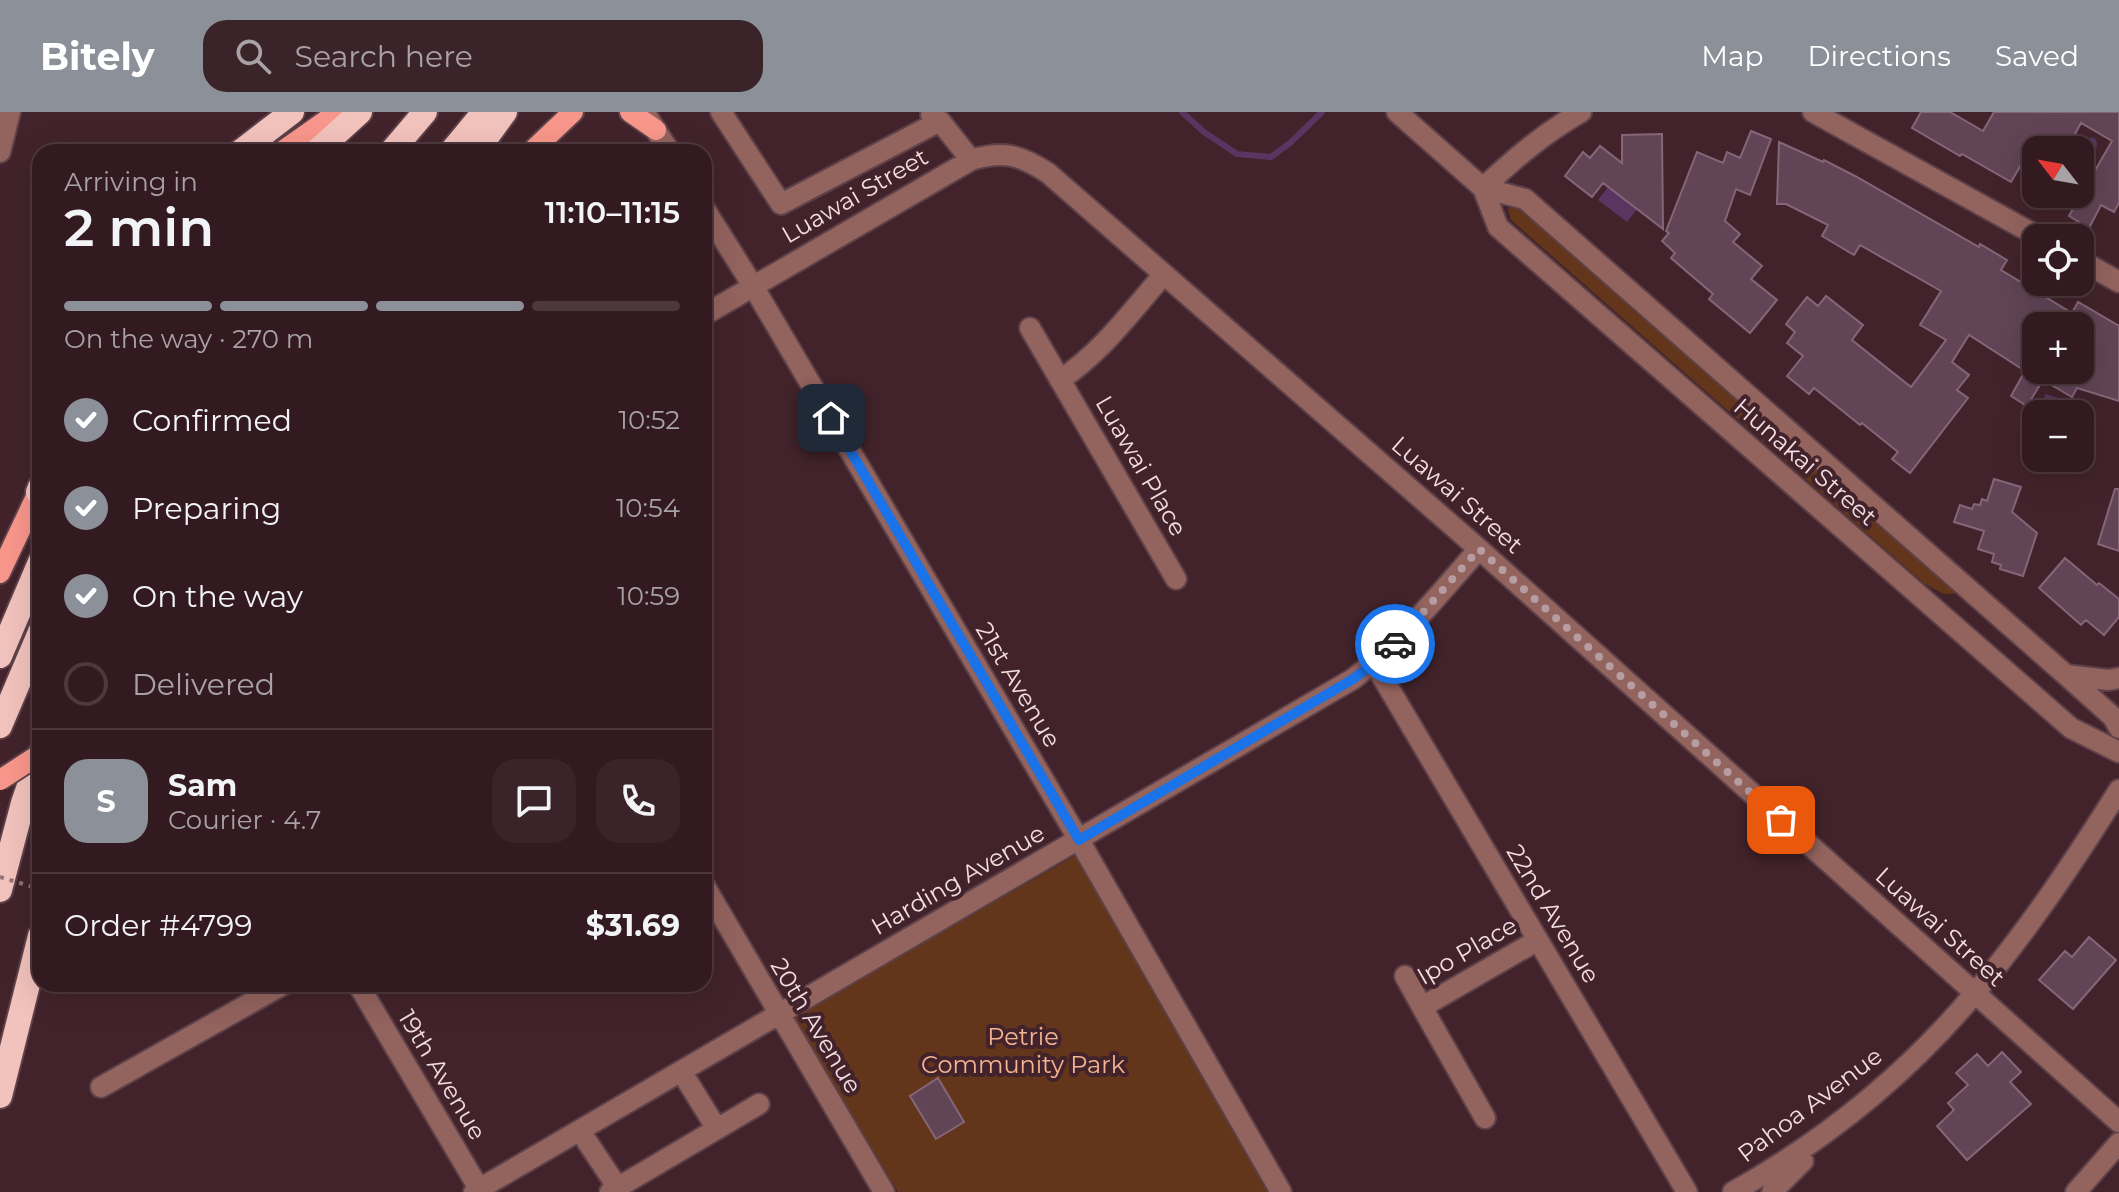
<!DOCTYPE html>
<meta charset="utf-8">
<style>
:root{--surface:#321a20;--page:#3a2329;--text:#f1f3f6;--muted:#a8a1a5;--line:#4d383e;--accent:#8c9099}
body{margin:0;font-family:Montserrat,sans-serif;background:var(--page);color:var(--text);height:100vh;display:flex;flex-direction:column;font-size:30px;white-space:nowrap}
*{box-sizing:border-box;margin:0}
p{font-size:26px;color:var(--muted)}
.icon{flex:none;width:44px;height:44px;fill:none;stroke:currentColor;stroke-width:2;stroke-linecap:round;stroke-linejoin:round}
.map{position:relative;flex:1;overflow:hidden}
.drawer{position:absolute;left:32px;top:32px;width:680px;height:848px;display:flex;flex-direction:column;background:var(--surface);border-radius:24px;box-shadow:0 8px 32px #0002,0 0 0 2px var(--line)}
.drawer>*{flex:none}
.needle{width:52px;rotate:301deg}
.fabs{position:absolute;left:2022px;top:24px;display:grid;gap:16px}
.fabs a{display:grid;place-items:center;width:72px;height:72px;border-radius:16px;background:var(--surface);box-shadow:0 8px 32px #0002,0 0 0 2px var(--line);font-size:40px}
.pin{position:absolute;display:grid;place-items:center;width:68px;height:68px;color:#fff;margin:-34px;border-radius:16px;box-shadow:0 4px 12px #0006}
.courier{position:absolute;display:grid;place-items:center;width:80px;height:80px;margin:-40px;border:6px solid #1a73e8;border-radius:50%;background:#fff;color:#222;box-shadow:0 2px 10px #0007}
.head em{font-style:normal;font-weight:600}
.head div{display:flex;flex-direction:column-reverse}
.head{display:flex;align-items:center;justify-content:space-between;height:136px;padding:0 32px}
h1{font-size:52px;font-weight:600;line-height:60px}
.bar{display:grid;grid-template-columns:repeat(4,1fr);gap:12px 8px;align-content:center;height:96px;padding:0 32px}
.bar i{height:10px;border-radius:6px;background:var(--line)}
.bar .active{background:var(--accent)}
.bar p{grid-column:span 4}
.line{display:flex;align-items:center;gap:20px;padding:0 32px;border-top:2px solid var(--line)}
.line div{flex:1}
.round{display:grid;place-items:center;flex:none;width:84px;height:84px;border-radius:24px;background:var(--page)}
ol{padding:0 32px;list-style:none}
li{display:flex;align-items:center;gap:24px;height:88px}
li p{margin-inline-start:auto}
li .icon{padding:8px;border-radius:50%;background:var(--accent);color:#fff;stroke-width:4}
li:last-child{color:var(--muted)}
li i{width:44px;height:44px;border:4px solid var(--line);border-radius:50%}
header{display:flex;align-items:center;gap:48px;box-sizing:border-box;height:112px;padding:0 40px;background:var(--accent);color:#fff}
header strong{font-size:38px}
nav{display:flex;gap:44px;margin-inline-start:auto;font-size:28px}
.search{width:560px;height:72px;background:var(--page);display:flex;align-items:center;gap:20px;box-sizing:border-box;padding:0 28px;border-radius:24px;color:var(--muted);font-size:30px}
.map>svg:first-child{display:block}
.green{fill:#63351b}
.water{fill:#593661}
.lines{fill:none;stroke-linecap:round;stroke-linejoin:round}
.stream{stroke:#593661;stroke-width:6}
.building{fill:#614456;stroke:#856679;stroke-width:2;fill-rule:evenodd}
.minor-casing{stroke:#5e4148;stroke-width:24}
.major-casing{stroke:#5e4148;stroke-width:24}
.highway-casing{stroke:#5e4148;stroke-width:28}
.minor{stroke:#93635e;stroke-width:20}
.major{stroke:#f8968b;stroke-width:20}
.highway{stroke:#f2c2bc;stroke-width:24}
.major-bridge-casing{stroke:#5e4148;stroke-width:24;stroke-linecap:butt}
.path-bridge{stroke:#8f757b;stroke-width:4;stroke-dasharray:4 6;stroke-linecap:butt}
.major-bridge{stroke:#f8968b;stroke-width:20}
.done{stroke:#b59da2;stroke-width:8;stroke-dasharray:0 14.4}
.route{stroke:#1a73e8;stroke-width:10}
.labels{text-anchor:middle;stroke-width:8;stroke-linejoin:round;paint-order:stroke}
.street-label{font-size:24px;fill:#f3dee2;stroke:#42232b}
.park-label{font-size:24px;fill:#f5b491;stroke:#42232b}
</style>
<header>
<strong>Bitely</strong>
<div class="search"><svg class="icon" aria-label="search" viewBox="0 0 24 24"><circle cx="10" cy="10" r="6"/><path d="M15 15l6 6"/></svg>Search here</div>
<nav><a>Map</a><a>Directions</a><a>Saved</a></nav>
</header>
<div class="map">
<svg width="2119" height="1080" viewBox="0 0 2119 1080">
<rect width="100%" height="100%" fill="#42232b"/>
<path class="green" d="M1511 93 1521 96 1959 481 1944 482 1925 472 1511 108 1508 98Z
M1076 743 1268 1080H898L794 906Z"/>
<path class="water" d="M2091 25 2096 27 2097 34 2084 55 2080 56V38H2070L2081 36Z
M1609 74 1638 96 1627 110 1598 88Z
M2045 282 2073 290 2070 302 2042 295Z"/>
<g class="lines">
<path class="stream" d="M1182 0 1204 20 1237 42 1271 45 1290 31 1322 0"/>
</g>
<path class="building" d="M1921 0H1950L1983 19 1994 0H2119V91L2114 100 2101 93 2089 116 2069 104 2073 97 2047 82H2080V64L2089 69 2112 29 2081 11 2066 38H2062L2038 24 2011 70 1962 42 1960 44 1912 16Z
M1751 19 1771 27 1750 83 1736 77 1725 109 1740 122 1733 130 1762 154 1751 167 1777 188 1750 221 1709 187 1713 182 1671 146 1675 141 1662 129 1669 121 1666 119 1697 40 1723 51 1727 40 1740 46Z
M1662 22 1663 117 1603 71 1592 85 1565 64 1583 40 1590 46 1600 34 1622 51V23Z
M1779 30 1823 50 1824 48 1855 64 1979 135 1980 132 2007 148 2001 158 2072 201 2078 190 2119 214V289L2077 276 2072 285 2043 268 2027 294 2011 284 2025 259 1969 223 1952 250 1969 263 1957 278 1968 286 1910 361 1892 347 1898 340 1862 311 1860 313 1814 276 1809 282 1787 264 1803 244 1787 231 1795 220 1786 212 1807 185 1818 194 1826 184 1863 213 1852 228 1911 275 1946 228 1920 213 1941 179 1860 133 1854 143 1822 124 1828 113 1786 92H1777ZM2036 214H2080V258H2036V245L2026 240 2036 223Z
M1994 367 2021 375 2012 400 2037 421 2023 464 2000 457 2001 453 1992 450 1994 442 1978 437 1984 419 1954 410 1960 393 1972 397 1974 392 1980 393 1982 387 1987 389Z
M2115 377H2119V439L2098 432Z
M2065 446 2097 473 2099 471 2119 487V505L2104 523 2086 508 2081 513 2039 476Z
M2089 825 2116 848 2073 897 2039 868 2065 839 2072 845Z
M2002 940 2021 960 2010 970 2031 992 1967 1048 1937 1014 1954 998 1948 991 1968 973 1956 961 1977 942 1988 954Z
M938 966 964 1010 936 1027 910 984Z"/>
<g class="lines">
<defs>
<path id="minor" d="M721 0 781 92 940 9
M1397 0 1483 76 1525 87 2066 563 2113 605 2119 616
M1813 0 2041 126
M646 3 670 40
M931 3 940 9 971 48
M0 40 10 0
M1483 76 1498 115 2071 616 2119 640
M1483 76C1514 47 1544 21 1581 0
M704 96 753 174 1079 728 1281 1080
M2080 148 2119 170
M704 203 971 48C1004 38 1020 43 1048 61L1479 437 2119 1010
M1030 216 1176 467
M1060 268C1102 240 1131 200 1164 162
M1374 551 1687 1080
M2066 563 2108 568 2119 566
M704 773 884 1080
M1405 864 1422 895
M358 872 481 1080
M681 959 717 1017
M101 975 284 872
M1485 1006 1422 895 1538 828
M580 1019 618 1076
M474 1080 1353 567C1401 530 1439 482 1479 437
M610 1080 759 992
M1733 1080C1824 1029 1908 961 1975 881 2029 817 2075 748 2119 678
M1772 1080 1803 1049
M2076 1080 2119 1031"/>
<path id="major" d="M630 0 656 18
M535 36 573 0
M281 40 338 0
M0 461 40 376"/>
<path id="highway" d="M240 40 292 0
M316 40 360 0
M391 40 425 0
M451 40 484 0
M476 40 505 0
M38 380 40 375
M0 544 40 450
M0 614 40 520
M0 778 23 691 40 642
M0 984 40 824"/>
</defs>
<use href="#minor" class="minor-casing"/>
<use href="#major" class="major-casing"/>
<use href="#highway" class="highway-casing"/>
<use href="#minor" class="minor"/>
<use href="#major" class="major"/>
<use href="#highway" class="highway"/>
<defs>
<path id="major-bridge" d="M0 668 40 642"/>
</defs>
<use href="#major-bridge" class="major-bridge-casing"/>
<path class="path-bridge" d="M0 765 40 777"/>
<use href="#major-bridge" class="major-bridge"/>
</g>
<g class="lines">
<path class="done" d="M1395 532 1479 437 1781 708"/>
<path class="route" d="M831 306 1079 728 1353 567 1374 551 1395 532"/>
</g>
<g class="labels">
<g class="street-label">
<text transform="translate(855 84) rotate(-30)" y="8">Luawai Street</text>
<text transform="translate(1805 350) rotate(41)" y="8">Hunakai Street</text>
<text transform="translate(1141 354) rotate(60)" y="8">Luawai Place</text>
<text transform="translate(1457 383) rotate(41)" y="8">Luawai Street</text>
<text transform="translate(1018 573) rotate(59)" y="8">21st Avenue</text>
<text transform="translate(958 768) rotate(-30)" y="8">Harding Avenue</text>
<text transform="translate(1553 802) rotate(59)" y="8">22nd Avenue</text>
<text transform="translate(1940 815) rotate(42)" y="8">Luawai Street</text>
<text transform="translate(1467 839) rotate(-30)" y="8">Ipo Place</text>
<text transform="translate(816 914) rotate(59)" y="8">20th Avenue</text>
<text transform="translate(442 963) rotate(59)" y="8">19th Avenue</text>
<text transform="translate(1810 993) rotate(-37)" y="8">Pahoa Avenue</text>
</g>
<g class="park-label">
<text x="1023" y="933">Petrie<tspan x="1023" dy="28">Community Park</tspan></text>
</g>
</g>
</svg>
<div class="fabs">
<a><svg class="needle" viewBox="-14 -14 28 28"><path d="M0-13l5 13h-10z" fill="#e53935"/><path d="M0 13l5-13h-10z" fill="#a8a1a5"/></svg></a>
<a><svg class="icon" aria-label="locate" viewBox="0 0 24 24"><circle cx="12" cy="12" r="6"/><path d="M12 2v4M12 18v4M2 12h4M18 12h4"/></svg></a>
<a>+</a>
<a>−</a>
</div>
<div class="pin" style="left:1781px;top:708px;background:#ea580c"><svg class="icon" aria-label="bag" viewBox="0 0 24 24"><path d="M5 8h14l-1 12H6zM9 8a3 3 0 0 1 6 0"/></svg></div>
<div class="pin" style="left:831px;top:306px;background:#1f2937"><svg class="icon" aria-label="home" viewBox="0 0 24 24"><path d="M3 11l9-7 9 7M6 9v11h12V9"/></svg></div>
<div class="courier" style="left:1395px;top:532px"><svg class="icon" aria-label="car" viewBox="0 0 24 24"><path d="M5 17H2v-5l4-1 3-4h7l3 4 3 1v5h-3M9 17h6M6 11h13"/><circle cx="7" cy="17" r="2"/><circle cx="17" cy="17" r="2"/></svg></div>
<section class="drawer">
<div class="head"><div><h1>2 min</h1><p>Arriving in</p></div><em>11:10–11:15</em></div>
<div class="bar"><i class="active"></i><i class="active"></i><i class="active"></i><i></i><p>On the way · 270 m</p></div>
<ol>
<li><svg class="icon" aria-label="check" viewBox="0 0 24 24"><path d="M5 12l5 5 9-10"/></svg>Confirmed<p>10:52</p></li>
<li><svg class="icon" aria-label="check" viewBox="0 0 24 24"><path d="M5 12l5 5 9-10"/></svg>Preparing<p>10:54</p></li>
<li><svg class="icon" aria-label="check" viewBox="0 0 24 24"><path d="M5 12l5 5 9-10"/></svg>On the way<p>10:59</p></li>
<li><i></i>Delivered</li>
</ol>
<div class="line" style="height:144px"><b class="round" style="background:var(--accent);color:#fff">S</b><div><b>Sam</b><p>Courier · 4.7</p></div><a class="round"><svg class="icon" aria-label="chat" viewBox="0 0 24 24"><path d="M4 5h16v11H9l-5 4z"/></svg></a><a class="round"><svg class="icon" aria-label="phone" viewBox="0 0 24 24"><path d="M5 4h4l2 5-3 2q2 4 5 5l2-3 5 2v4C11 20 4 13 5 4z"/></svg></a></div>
<div class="line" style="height:104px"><div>Order #4799</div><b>$31.69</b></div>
</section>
</div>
